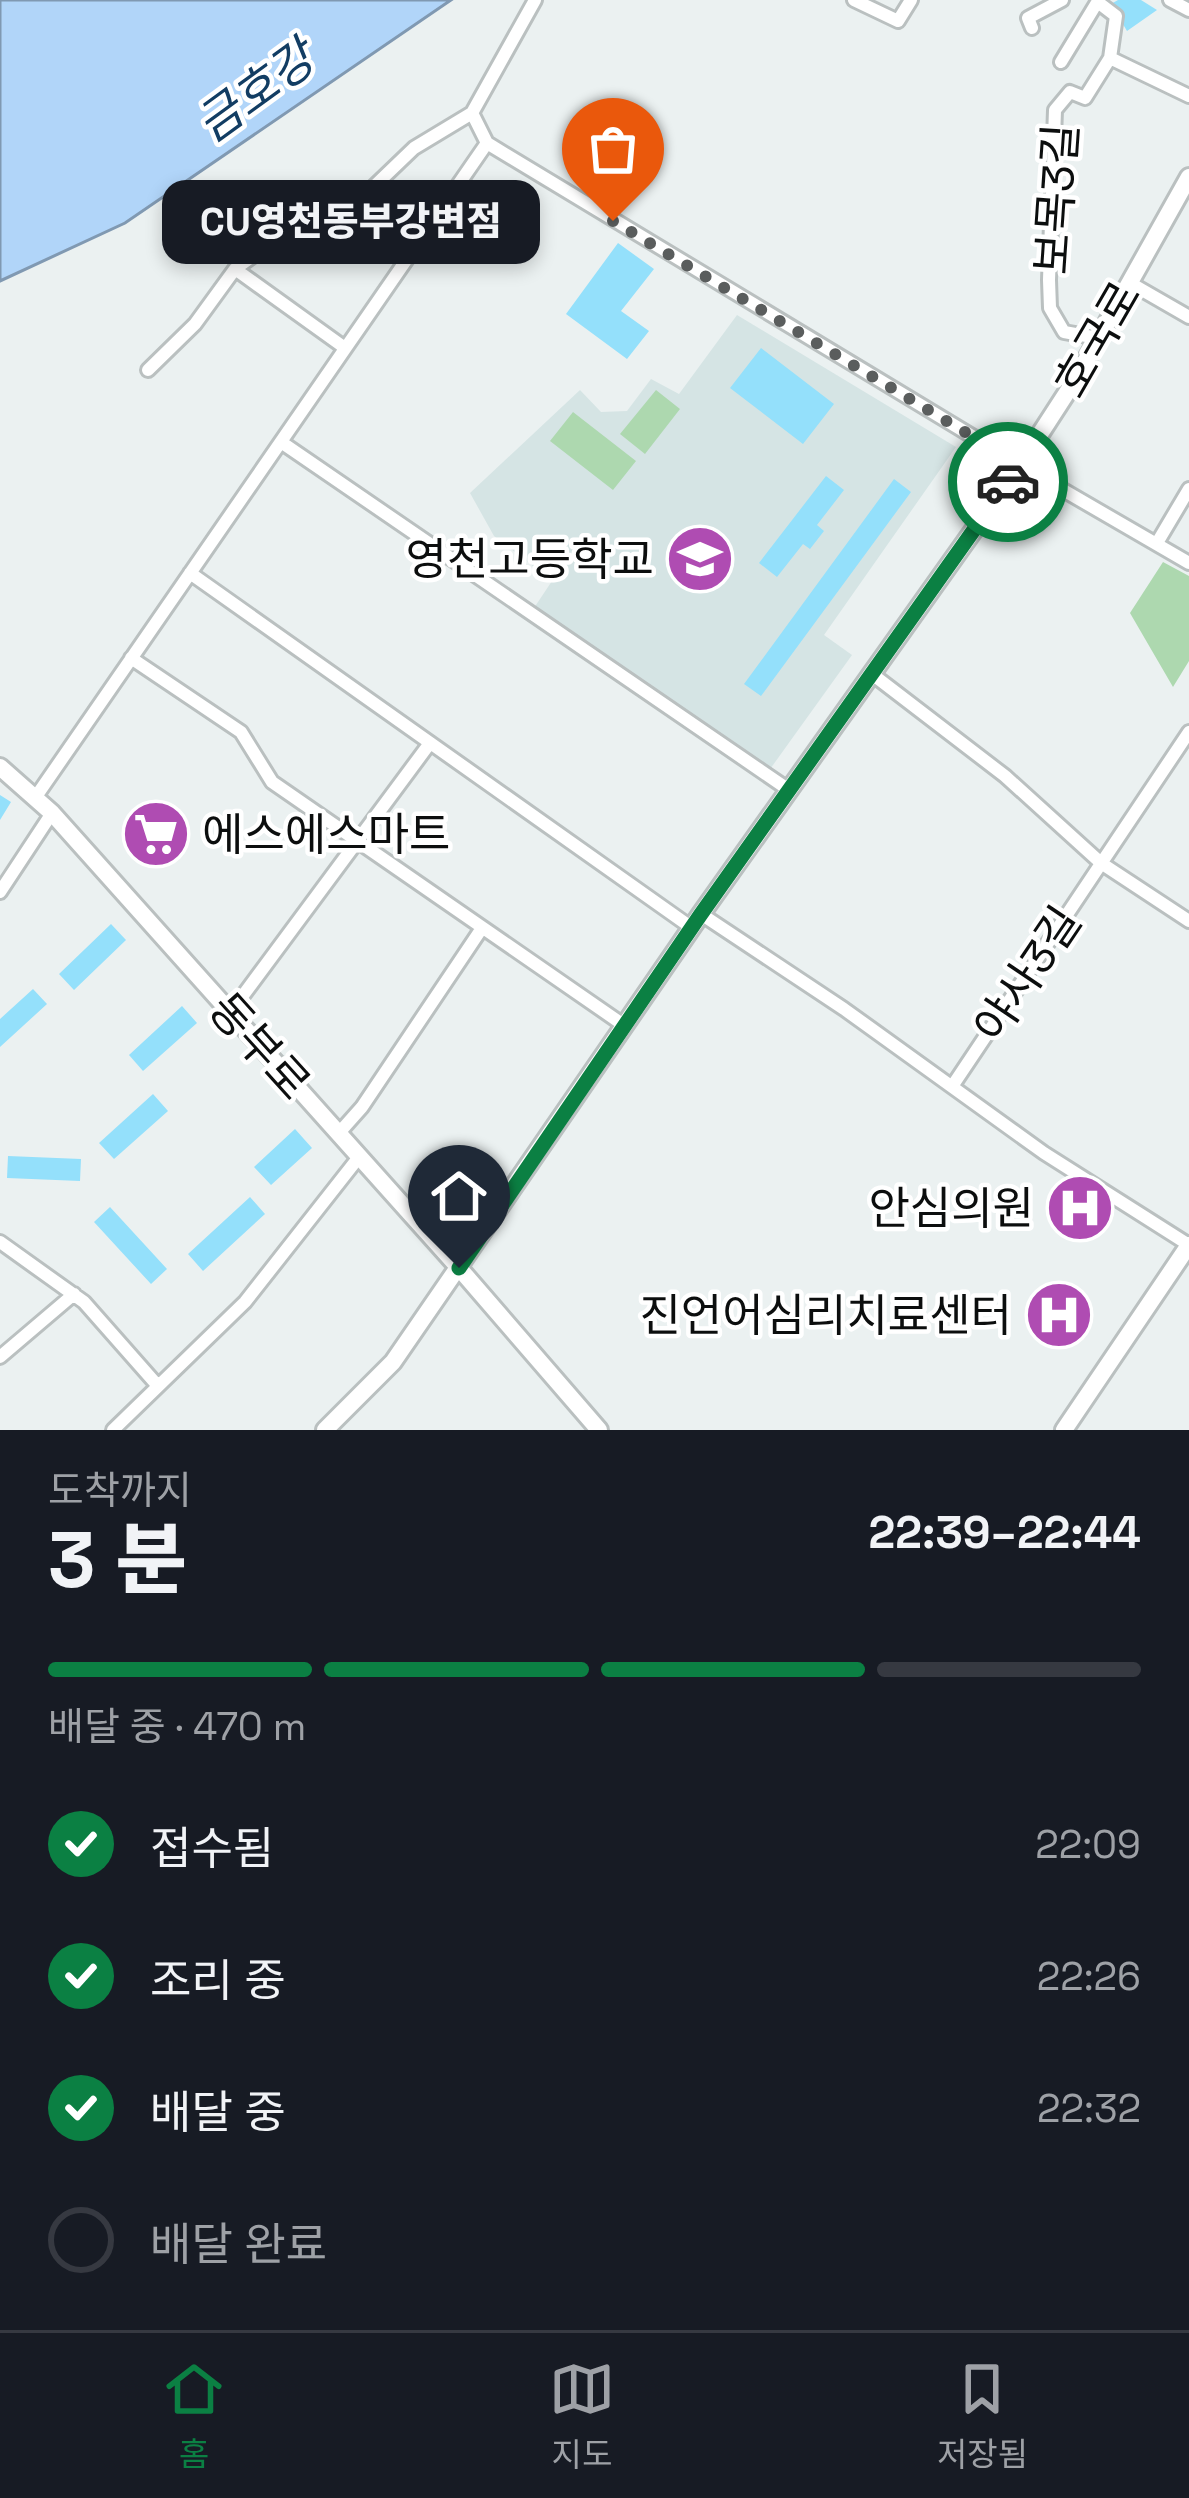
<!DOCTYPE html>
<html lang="ko">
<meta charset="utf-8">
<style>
:root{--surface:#171b24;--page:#242831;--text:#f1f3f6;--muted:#9ea1a6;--line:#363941;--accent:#0b8043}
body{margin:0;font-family:"Space Grotesk","Noto Sans KR",sans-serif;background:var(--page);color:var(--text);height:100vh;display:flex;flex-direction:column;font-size:45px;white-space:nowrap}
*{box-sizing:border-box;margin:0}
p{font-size:39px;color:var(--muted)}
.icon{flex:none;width:66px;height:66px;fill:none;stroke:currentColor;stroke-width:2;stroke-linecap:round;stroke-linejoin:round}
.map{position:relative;height:1430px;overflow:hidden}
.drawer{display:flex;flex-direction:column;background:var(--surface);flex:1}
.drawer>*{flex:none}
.pin{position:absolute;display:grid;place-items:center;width:102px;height:102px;color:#fff;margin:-123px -51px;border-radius:50% 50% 50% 0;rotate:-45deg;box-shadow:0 0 12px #0007}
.pin .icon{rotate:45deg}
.courier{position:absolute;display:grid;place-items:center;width:120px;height:120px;margin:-60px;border:9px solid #0b8043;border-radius:50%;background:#fff;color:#222;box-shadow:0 3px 15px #0007}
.bubble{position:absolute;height:84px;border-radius:24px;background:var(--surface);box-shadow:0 6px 18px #0003;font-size:39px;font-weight:800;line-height:84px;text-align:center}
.head em{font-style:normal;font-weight:800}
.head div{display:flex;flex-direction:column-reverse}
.head{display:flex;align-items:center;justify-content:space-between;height:204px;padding:0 48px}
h1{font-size:78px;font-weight:800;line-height:90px}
.bar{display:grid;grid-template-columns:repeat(4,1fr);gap:18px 12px;align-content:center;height:144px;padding:0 48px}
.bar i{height:15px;border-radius:9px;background:var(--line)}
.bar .on{background:var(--accent)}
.bar p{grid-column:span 4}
ol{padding:0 48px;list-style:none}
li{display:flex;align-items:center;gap:36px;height:132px}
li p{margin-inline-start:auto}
li .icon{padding:12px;border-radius:50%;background:var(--accent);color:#fff;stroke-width:4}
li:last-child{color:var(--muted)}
li i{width:66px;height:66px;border:6px solid var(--line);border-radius:50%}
.tab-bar{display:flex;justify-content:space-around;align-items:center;height:168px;border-top:3px solid var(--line);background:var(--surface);font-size:33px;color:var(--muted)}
.tab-bar a{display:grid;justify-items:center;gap:6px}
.tab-bar .on{color:var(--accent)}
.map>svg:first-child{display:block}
.built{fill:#d5e4e4}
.green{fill:#add8af}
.water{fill:#b1d5f9;stroke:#8099b2;stroke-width:3}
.building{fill:#94e0fb}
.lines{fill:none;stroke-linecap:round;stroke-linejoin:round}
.street-casing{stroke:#bac0c0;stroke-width:18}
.secondary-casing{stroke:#bac0c0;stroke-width:22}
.street{stroke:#fff;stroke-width:12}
.secondary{stroke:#fff;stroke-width:16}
.done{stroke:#5a5d5d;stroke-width:12;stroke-dasharray:0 21.6}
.route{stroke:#0b8043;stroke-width:15}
.labels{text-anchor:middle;stroke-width:9;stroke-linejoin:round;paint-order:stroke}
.street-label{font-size:45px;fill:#0c0e0e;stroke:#fff}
.poi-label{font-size:45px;fill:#0c0e0e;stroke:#fff;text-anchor:end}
.water-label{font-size:48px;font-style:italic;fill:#123d63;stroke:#fff}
</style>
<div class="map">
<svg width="1189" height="1430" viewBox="0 0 1189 1430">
<rect width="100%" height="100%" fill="#ebf1f1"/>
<path class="built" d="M737 315 956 447 824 635 852 655 768 772 534 608 552 581 494 536 470 493 580 390 601 412 627 411 651 379 679 394Z"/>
<path class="green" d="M656 390 680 409 645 454 620 434Z
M573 412 636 461 613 490 550 441Z
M1163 562 1189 576V661L1173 687 1130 613Z"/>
<path class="water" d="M0 0H451L125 223 0 281Z"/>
<path class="building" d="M1118 0H1141L1157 10 1127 31 1111 4Z
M618 243 654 269 621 311 649 331 627 359 566 314Z
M761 348 834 404 803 444 730 388Z
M826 476 844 490 817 525 824 531 810 549 803 544 777 577 759 563Z
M894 479 911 492 761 696 744 684Z
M0 795 11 802 0 820Z
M111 924 126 940 74 990 59 974Z
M33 989 47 1004 0 1047V1019Z
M182 1006 197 1023 143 1071 129 1055Z
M153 1094 168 1111 114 1159 99 1143Z
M295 1129 312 1148 271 1185 254 1167Z
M8 1156 81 1159 80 1181 7 1178Z
M250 1197 265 1214 203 1271 188 1254Z
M110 1207 167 1269 151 1284 94 1222Z"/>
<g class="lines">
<defs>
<path id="street" d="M854 0 898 21 911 0
M1170 0 1189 10
M1032 28 1028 18 1062 0
M1110 58 1189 96
M1061 62 1098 1
M472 113 487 143
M487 143 1020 465 1189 563
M1130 283 1189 317
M1098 338 1064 332 1050 308 1049 280 1055 110 1070 92 1085 98 1110 58 1116 16 1099 3
M345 348 235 269 312 213 364 196 414 148 472 113 535 0
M148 370 195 324 235 269
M281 442 789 790
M1157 543 1189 489
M190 573 692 928
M131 658 241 732 272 782 625 1026
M872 674 1005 776 1101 863 1189 921
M35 798 487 143
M0 892 52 813
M701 914 844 1009 1044 1153 1189 1245
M230 1013 430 743
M953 1085 1189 732
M338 1134 362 1107 482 928
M0 1242 84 1302 158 1386
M0 1357 74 1294
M113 1430 245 1302 359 1157"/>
<path id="secondary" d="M0 767 52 813 459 1268 599 1430
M325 1430 393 1362 701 914 1020 465 1075 380 1189 177
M1064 1430 1189 1245"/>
</defs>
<use href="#street" class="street-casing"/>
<use href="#secondary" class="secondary-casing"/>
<use href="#street" class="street"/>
<use href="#secondary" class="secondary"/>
</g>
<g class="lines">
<path class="done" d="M613 221 1020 465 1008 482"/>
<path class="route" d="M459 1268 701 914 1008 482"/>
</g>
<defs>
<symbol id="school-disc" viewBox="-11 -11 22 22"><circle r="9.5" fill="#af4cb2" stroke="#fff"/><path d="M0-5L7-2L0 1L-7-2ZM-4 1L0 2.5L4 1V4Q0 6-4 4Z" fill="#fff"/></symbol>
<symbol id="supermarket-disc" viewBox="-11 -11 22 22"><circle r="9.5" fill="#af4cb2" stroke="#fff"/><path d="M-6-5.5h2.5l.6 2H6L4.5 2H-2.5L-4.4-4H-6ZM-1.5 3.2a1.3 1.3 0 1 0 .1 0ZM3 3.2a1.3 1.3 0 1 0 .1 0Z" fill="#fff"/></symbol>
<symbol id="hospital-disc" viewBox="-11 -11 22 22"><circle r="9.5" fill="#af4cb2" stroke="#fff"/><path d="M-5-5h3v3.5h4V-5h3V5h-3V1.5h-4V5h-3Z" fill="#fff"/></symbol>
</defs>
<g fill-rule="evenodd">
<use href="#school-disc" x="662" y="521" width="76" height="76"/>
<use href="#supermarket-disc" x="118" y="796" width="76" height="76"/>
<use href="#hospital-disc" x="1042" y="1170" width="76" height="76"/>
<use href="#hospital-disc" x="1021" y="1277" width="76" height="76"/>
</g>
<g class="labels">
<g class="street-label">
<text transform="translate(1056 199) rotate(-86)" y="16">보목3길</text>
<text transform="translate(1097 339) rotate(-60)" y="16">호국로</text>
<text transform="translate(1027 974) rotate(-56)" y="16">야사3길</text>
<text transform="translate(260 1046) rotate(48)" y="16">동부로</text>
</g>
<g class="poi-label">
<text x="654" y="575">영천고등학교</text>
<text x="202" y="850" text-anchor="start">에스에스마트</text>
<text x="1034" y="1224">안심의원</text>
<text x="1012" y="1331">진언어심리치료센터</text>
</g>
<g class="water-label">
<text transform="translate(255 91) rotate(-36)" y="17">금호강</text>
</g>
</g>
</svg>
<div class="pin" style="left:613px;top:221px;background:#ea580c"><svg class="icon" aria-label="bag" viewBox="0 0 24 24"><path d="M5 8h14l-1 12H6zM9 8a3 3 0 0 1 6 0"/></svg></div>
<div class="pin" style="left:459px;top:1268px;background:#1f2937"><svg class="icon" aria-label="home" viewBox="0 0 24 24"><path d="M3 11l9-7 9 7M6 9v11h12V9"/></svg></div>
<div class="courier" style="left:1008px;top:482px"><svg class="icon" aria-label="car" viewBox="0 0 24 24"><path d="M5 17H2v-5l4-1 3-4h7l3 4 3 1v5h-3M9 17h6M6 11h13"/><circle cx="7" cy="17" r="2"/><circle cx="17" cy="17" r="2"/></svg></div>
<div class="bubble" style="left:162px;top:180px;width:378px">CU영천동부강변점</div>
</div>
<section class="drawer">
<div class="head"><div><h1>3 분</h1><p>도착까지</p></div><em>22:39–22:44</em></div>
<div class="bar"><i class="on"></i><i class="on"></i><i class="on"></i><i></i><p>배달 중 · 470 m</p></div>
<ol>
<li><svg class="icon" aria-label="check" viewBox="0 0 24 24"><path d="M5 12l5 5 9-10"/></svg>접수됨<p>22:09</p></li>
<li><svg class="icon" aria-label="check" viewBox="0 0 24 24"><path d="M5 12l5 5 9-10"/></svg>조리 중<p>22:26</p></li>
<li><svg class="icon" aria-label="check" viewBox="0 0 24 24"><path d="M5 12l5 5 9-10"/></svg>배달 중<p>22:32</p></li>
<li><i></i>배달 완료</li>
</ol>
</section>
<nav class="tab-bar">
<a class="on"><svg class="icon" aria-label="home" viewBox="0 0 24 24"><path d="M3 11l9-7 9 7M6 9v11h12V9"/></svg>홈</a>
<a><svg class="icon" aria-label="map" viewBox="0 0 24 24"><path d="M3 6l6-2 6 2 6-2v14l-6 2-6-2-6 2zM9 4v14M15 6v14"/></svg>지도</a>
<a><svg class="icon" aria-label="saved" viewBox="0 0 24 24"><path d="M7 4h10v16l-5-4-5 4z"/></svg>저장됨</a>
</nav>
